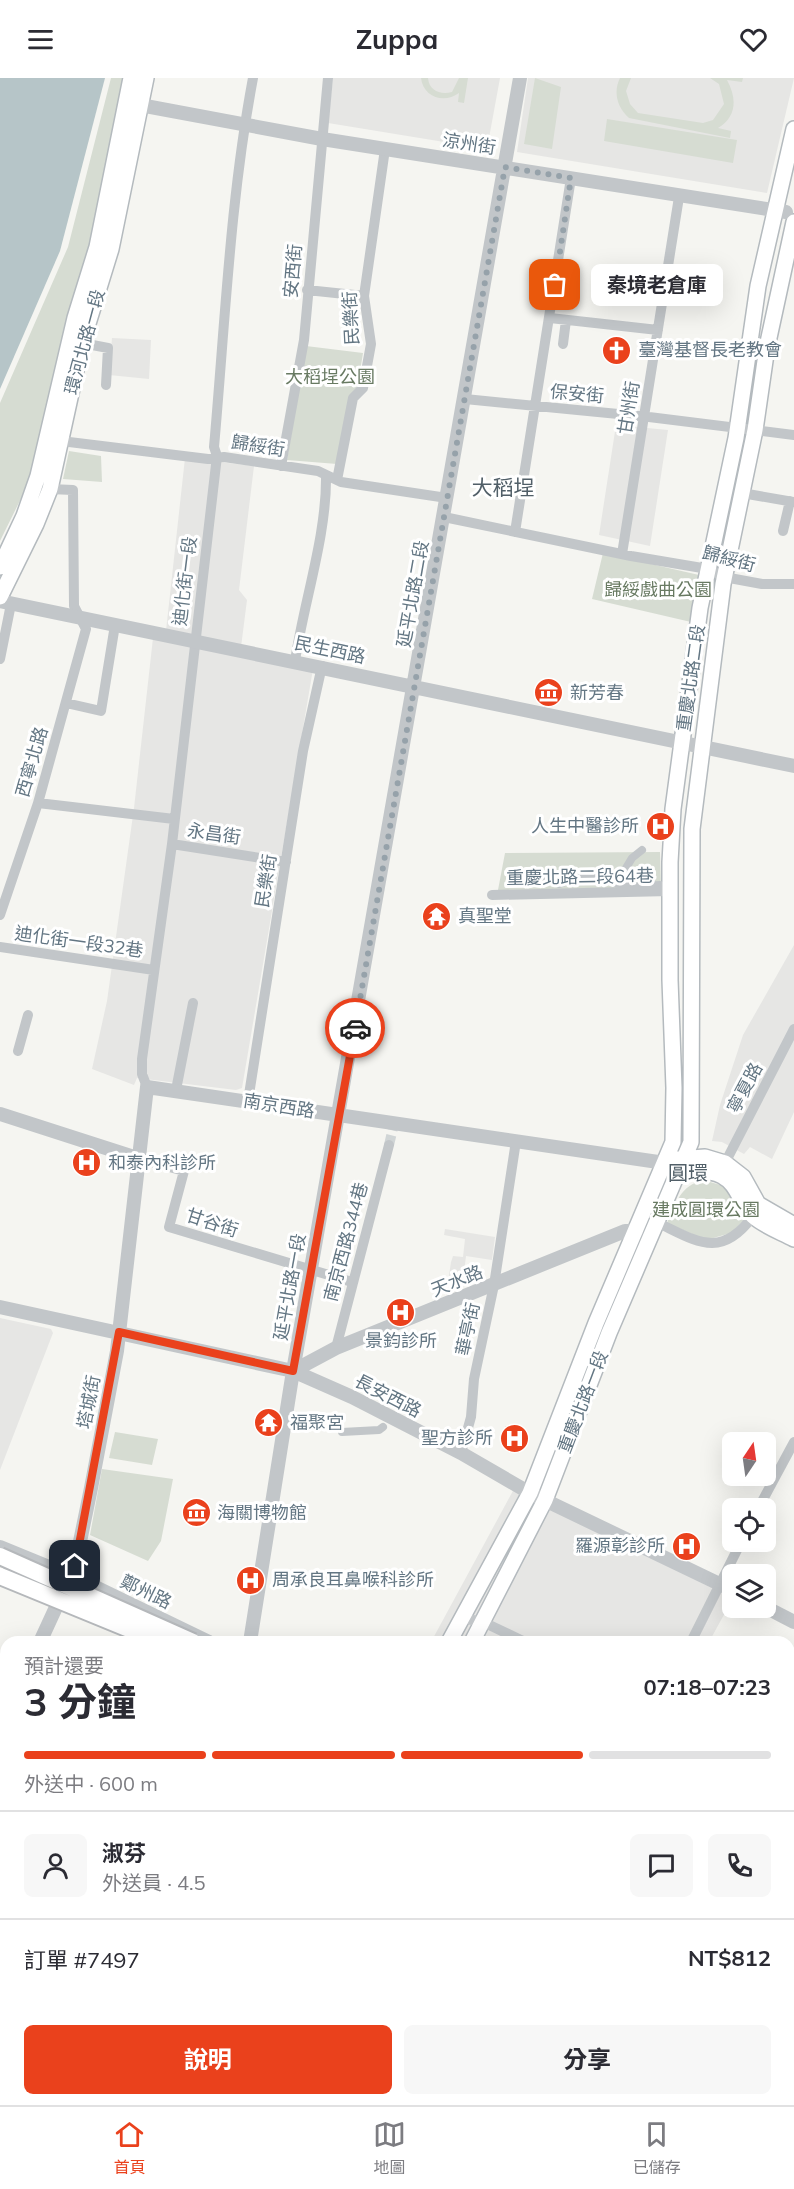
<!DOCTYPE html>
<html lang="zh-TW">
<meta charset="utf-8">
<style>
:root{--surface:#fff;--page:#f7f7f7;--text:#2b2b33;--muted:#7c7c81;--line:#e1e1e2;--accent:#ea411c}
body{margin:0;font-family:Mulish,"Noto Sans TC",sans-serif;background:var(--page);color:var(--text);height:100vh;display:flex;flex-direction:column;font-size:22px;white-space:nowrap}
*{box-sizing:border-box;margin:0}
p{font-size:20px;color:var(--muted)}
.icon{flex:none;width:33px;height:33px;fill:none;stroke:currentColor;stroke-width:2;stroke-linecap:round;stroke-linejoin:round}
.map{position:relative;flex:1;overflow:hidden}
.details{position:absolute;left:0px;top:1558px;width:795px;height:470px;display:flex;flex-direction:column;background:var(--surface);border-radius:18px 18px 0 0;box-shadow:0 6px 24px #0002}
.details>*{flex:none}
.needle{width:39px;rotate:13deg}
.controls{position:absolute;left:722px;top:1354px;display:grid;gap:12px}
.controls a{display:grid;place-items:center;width:54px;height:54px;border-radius:9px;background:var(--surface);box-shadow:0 6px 24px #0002;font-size:30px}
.pin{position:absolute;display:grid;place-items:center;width:51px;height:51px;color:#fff;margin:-26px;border-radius:12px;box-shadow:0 3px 9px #0006}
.courier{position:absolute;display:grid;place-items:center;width:60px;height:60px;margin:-30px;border:4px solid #ea411c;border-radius:50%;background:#fff;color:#222;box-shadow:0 2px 8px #0007}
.bubble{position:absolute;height:42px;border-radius:9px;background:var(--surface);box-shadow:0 6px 24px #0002;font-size:20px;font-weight:700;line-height:42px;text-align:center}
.summary em{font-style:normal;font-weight:700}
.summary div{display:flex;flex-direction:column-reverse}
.summary{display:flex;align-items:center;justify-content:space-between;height:102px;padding:0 24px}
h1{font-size:39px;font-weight:700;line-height:45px}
.bar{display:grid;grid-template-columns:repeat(4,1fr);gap:9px 6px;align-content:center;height:72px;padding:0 24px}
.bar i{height:8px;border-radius:4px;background:var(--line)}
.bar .on{background:var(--accent)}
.bar p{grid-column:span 4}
.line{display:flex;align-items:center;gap:15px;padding:0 24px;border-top:2px solid var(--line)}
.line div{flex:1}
.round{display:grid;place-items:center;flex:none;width:63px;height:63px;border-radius:9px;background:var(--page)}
.primary-button{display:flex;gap:12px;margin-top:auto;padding:12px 24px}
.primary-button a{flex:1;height:69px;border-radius:9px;background:var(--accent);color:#fff;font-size:24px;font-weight:700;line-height:69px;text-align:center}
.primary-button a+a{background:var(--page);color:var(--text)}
header{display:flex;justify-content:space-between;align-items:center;height:78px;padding:0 24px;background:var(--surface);font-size:27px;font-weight:700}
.dock{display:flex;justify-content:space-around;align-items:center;height:84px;border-top:2px solid var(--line);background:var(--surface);font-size:16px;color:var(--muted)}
.dock a{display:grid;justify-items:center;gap:3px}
.dock .on{color:var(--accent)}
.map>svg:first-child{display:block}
.built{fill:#e6e6e4}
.green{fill:#d6dcd2}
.water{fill:#b6c5c8}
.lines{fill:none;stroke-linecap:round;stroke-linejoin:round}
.minor-tunnel{stroke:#d0d5d6;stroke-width:10;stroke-dasharray:10 5;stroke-linecap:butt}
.secondary-casing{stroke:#b4babe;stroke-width:18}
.primary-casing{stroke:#b3b8bb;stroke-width:20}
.trunk-casing{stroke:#b5b8bb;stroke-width:20}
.pedestrian{stroke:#c2c6c9;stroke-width:8}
.minor{stroke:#c2c6c9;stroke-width:10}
.tertiary{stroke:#c2c6c9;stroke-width:14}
.secondary{stroke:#fff;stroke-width:15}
.primary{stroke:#fff;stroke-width:16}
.trunk{stroke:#fff;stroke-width:16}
.trunk-bridge-casing{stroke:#b5b8bb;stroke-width:20;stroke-linecap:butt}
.trunk-bridge{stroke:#fff;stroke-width:16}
.done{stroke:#96a2aa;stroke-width:6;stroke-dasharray:0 10.8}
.route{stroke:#ea411c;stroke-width:8}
.labels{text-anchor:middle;stroke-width:6;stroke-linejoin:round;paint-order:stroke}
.street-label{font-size:18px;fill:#637683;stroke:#fff}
.poi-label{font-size:18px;fill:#637683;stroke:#fff;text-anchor:start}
.park-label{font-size:18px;fill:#687a62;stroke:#fff}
.neighbourhood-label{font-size:20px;fill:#515f68;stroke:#fff}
.quarter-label{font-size:21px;fill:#515f68;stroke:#fff}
</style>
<header><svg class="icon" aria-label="menu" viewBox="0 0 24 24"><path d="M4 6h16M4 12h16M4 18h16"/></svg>Zuppa<svg class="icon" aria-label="heart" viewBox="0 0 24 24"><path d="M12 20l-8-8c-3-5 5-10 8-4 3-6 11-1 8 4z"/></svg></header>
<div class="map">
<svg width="794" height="2027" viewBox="0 0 794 2027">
<rect width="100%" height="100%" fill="#f5f5f1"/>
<path class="built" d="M333 0H500L487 71 328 45Z
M528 0H794L767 115 517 74Z
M112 260 151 262 149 301 109 297Z
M616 347 668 352 650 468 599 457Z
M185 380 254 388 239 512 247 522 240 577 313 591 242 1010 236 1012 137 1000 134 1007 92 991 107 923 134 730 153 560 165 562Z
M794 867V1034L772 1081 750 1069 744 1076 722 1064 712 1063 720 1027 743 957Z
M445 1151 495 1159 492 1182 466 1178 462 1211 446 1217 451 1184 453 1178 463 1179 465 1161 444 1157Z
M0 1240 51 1251 53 1255 0 1392Z
M514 1411 732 1517V1522L709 1564H431Z"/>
<path class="green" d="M111 0H130L41 380 0 463V325L68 169Z
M421 0H428C429 13 441 17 452 14L459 0H468L464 25 458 24 459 15C444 26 423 19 421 0Z
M535 0 561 9 552 71 524 66Z
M620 0H631L626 13 630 26 638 35 703 45 713 42 724 26 719 6 710 0H743L742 4 727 2C737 20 737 39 718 50L731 53 730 60 629 40C617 29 613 14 620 0Z
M607 41 737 62 733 85 604 63Z
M306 268 363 275 357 312 337 386 287 382Z
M69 373 101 378 102 404 63 401Z
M603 475 699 497 691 544 592 521Z
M660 774 661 811 498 812 505 775Z
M703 1102 724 1108 745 1141 731 1155 706 1162 667 1145C676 1125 680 1108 703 1102Z
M115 1354 158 1361 152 1387 109 1380Z
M102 1391 173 1401 161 1463 148 1483 90 1457Z
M0 1814 6 1816V1879L0 1878Z
M458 2022H540L537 2027H461Z"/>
<path class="water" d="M0 0H105L60 173 0 311Z"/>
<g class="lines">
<path class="minor-tunnel" d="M389 1067 393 1050"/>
<defs>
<path id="secondary" d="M0 489 24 438 38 398 75 240 97 169 131 0
M0 519 36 446 50 411 82 265 111 171 146 0
M678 1081 705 1079 725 1085 743 1099 758 1126 794 1147
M672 1089C687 1097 706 1089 722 1098 738 1106 740 1126 753 1138 764 1148 781 1154 794 1161
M449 1564 530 1415 596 1245 673 1064 674 1010 670 902V784L673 731 700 530 736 360 758 208 794 51
M472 1564 545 1422 609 1255 691 1064 692 751 723 506 755 352 767 269 794 144
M789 1813 794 1803
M789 1857 794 1847"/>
<path id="primary" d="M0 1783 6 1785
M0 1804 6 1806
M348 2022 357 2027
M387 2022 396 2027"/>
<path id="trunk" d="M789 1879 794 1881
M789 1900 794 1902"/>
</defs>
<use href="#secondary" class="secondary-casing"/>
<use href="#primary" class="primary-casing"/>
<use href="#trunk" class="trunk-casing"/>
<path class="pedestrian" d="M545 801 559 806C591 794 593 800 623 807 634 810 649 807 660 807
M617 805 632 780 642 772
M342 1354 379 1352 383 1349"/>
<path class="minor" d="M307 212 364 218
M550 240 658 252
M82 265 108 270 106 307
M563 266 566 242
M465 321 649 339 794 357
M61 363 208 381 224 379 318 393 341 404 447 420
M281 388 304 262 328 0
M337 402 353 320 363 310 371 266 364 218 385 71
M742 415 794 424
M444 439 631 478 708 491 724 499 762 506H794
M783 453 790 423
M515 454 571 100
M622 476 679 119
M0 581 11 526
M295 583C304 523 327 457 326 397
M66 625 101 633 115 547
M38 725 174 741
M172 766 286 784
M492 817 670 813
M0 837 38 725 86 551 74 528 73 412 50 411
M0 869 154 892
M18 973 28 937
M147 1009 142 996V981L172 766 217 378 214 369C225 246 230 122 253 0
M176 1012 193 925
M248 1023 303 673 322 588
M140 1081 184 1093 169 1149 352 1204
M725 1085 794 951
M656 1144C695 1162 720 1183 753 1138
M336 1270 389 1067
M461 1375 471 1339 474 1301 494 1207 516 1063
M758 1431 794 1364
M462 1540 483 1544 525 1564
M691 1564 741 1464
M789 1704 794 1707
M0 1881 6 1883
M0 2018 6 2006
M699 2027 702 2022"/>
<path class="tertiary" d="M140 27 322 61 786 134
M0 523 794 688
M0 1036 140 1081
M0 1229 293 1293 352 1319 461 1375 530 1415 732 1512
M293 1293 336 1270 625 1153H636
M0 1469 83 1503 209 1564
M765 1529 794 1544
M40 1564 75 1488 91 1410 117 1273 147 1009 665 1085
M250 1564 293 1293 520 0
M0 1645 6 1633
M43 2027 44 2022
M312 2027 313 2022"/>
<use href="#secondary" class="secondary"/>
<use href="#primary" class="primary"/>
<use href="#trunk" class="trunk"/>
<defs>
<path id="trunk-bridge" d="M0 1478 193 1564
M0 1498 161 1564"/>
</defs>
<use href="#trunk-bridge" class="trunk-bridge-casing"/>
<use href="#trunk-bridge" class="trunk-bridge"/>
</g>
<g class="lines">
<path class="done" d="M355 950 505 89 571 100 555 207"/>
<path class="route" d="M75 1488 119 1254 293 1293 355 950"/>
</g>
<defs>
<symbol id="church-disc" viewBox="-11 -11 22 22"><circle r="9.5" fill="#ea411c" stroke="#fff"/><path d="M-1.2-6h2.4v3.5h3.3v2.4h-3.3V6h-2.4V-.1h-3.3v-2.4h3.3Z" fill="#fff"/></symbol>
<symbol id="museum-disc" viewBox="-11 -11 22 22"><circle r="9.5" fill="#ea411c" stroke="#fff"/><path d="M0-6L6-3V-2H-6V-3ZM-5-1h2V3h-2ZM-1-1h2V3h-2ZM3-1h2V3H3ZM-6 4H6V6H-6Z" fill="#fff"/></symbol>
<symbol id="hospital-disc" viewBox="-11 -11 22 22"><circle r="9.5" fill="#ea411c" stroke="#fff"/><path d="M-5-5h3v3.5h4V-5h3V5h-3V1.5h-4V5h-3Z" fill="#fff"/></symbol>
<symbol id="temple-disc" viewBox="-11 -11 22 22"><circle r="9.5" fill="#ea411c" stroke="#fff"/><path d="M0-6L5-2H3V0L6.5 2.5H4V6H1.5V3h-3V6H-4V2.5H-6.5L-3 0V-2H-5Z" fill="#fff"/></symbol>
</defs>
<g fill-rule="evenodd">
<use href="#church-disc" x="600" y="256" width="33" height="33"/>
<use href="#museum-disc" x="532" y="598" width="33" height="33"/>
<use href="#hospital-disc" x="644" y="732" width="33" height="33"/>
<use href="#temple-disc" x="420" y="822" width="33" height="33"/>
<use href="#hospital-disc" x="70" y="1068" width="33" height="33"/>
<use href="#hospital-disc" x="384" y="1218" width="33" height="33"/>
<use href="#temple-disc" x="252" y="1328" width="33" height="33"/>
<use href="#hospital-disc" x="498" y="1344" width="33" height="33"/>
<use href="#museum-disc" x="180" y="1418" width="33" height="33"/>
<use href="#hospital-disc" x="670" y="1452" width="33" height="33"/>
<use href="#hospital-disc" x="234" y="1486" width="33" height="33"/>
</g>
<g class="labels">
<g class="street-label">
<text transform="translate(469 66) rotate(9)" y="6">涼州街</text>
<text transform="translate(293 193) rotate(-85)" y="6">安西街</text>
<text transform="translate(351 240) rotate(-93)" y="6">民樂街</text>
<text transform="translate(85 264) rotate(-75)" y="6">環河北路一段</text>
<text transform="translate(577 316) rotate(5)" y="6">保安街</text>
<text transform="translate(629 330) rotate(-81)" y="6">甘州街</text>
<text transform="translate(258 368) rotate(9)" y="6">歸綏街</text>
<text transform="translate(729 481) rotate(15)" y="6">歸綏街</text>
<text transform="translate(185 503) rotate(-83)" y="6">迪化街一段</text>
<text transform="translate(413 516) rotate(-80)" y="6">延平北路二段</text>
<text transform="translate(330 572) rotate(12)" y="6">民生西路</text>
<text transform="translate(691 600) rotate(-82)" y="6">重慶北路二段</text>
<text transform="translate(32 684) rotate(-74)" y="6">西寧北路</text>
<text transform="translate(214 756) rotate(8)" y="6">永昌街</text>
<text transform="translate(580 799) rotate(-1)" y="6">重慶北路二段64巷</text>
<text transform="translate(266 803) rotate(-81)" y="6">民樂街</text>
<text transform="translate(79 864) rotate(8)" y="6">迪化街一段32巷</text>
<text transform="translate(745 1010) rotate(-62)" y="6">寧夏路</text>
<text transform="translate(279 1028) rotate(9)" y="6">南京西路</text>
<text transform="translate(212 1145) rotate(18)" y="6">甘谷街</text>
<text transform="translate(346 1164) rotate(-75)" y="6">南京西路344巷</text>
<text transform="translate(457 1203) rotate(-22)" y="6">天水路</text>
<text transform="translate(290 1209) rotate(-80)" y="6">延平北路一段</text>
<text transform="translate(468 1251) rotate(-78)" y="6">華亭街</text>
<text transform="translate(388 1318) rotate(27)" y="6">長安西路</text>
<text transform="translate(89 1324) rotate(-79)" y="6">塔城街</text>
<text transform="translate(583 1324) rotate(-69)" y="6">重慶北路一段</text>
<text transform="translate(146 1514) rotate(26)" y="6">鄭州路</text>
</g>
<g class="poi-label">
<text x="638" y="278">臺灣基督長老教會</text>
<text x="570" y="621">新芳春</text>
<text x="639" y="754" text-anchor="end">人生中醫診所</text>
<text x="458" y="844">真聖堂</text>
<text x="108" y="1091">和泰內科診所</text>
<text x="401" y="1269" text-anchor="middle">景鈞診所</text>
<text x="290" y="1351">福聚宮</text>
<text x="493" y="1366" text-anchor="end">聖方診所</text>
<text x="217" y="1441">海關博物館</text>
<text x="665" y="1474" text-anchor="end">羅源彰診所</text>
<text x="272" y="1508">周承良耳鼻喉科診所</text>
</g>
<g class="park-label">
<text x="330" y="305">大稻埕公園</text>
<text x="658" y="518">歸綏戲曲公園</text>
<text x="706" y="1138">建成圓環公園</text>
</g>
<g class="neighbourhood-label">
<text x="688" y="1102">圓環</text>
</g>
<g class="quarter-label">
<text x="503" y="417">大稻埕</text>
</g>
</g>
</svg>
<div class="controls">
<a><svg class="needle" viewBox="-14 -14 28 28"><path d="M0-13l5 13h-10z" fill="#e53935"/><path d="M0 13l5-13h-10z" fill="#7c7c81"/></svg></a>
<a><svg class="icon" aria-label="locate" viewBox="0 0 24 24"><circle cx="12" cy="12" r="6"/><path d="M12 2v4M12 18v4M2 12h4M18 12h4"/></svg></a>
<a><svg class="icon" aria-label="layers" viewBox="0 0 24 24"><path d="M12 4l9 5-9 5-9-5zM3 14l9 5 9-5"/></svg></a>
</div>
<div class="pin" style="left:555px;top:207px;background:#ea580c"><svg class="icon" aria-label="bag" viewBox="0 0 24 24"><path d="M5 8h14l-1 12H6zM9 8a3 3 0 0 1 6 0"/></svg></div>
<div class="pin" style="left:75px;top:1488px;background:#1f2937"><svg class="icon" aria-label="home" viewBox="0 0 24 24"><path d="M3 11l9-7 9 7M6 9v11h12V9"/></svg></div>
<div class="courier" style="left:355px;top:950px"><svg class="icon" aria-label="car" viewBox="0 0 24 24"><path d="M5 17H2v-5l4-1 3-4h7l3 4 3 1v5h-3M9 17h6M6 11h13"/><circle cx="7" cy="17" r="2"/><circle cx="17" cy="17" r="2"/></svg></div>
<div class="bubble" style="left:591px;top:186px;width:132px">秦境老倉庫</div>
<section class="details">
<div class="summary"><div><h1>3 分鐘</h1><p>預計還要</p></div><em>07:18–07:23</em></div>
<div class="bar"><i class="on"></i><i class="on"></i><i class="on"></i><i></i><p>外送中 · 600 m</p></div>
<div class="line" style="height:108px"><a class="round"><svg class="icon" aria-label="person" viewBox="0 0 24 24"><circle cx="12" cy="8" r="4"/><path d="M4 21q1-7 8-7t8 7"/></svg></a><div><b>淑芬</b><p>外送員 · 4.5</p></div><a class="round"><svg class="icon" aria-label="chat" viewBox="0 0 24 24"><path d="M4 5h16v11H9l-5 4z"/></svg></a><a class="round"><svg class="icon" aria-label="phone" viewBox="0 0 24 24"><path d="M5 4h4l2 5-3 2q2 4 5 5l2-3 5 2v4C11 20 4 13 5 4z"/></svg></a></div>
<div class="line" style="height:78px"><div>訂單 #7497</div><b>NT$812</b></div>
<div class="primary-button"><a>說明</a><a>分享</a></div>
</section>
</div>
<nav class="dock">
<a class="on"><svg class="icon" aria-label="home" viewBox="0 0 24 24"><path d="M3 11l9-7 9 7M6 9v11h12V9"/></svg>首頁</a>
<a><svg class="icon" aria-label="map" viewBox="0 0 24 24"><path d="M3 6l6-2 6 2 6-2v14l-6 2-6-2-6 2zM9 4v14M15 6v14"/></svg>地圖</a>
<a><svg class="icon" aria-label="saved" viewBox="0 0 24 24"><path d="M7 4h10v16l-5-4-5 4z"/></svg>已儲存</a>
</nav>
